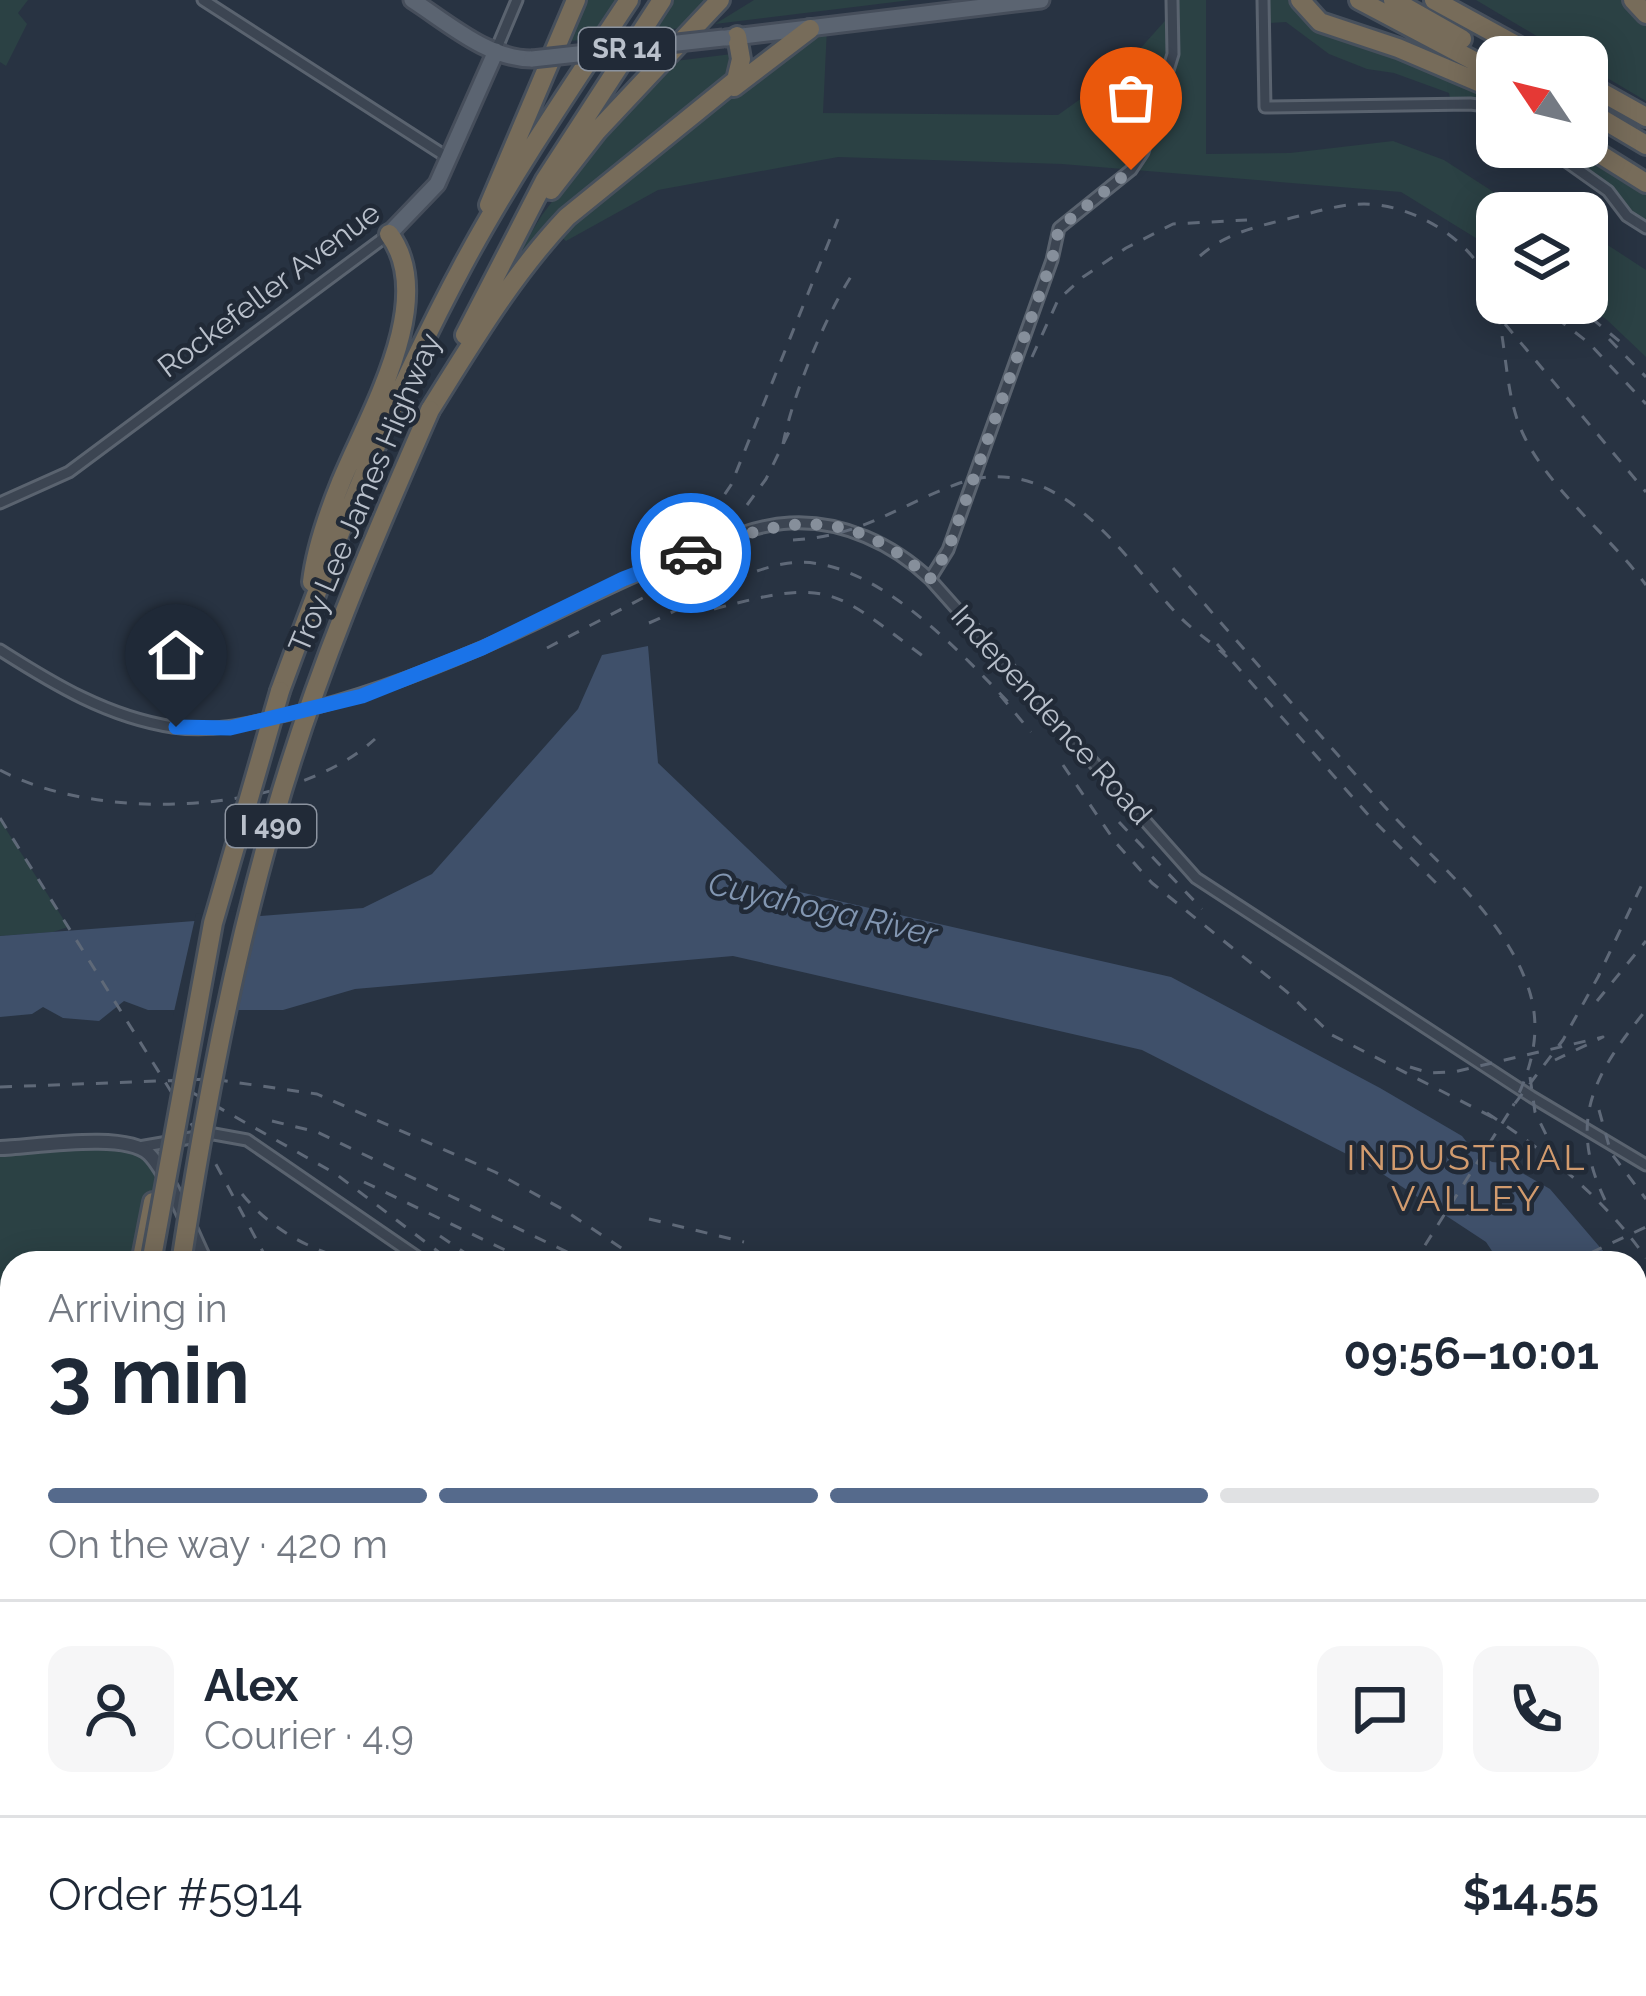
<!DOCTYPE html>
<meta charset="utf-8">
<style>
:root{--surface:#fff;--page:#f6f6f7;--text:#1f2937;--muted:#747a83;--line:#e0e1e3;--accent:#556a8c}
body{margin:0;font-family:Raleway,sans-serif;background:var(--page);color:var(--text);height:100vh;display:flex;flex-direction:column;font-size:45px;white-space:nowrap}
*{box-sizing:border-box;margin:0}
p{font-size:39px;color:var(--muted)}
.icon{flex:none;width:66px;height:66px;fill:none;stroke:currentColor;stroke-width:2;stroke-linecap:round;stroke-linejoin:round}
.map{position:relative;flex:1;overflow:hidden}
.panel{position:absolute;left:0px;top:1251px;width:1647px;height:747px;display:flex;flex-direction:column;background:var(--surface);border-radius:36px 36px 0 0;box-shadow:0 6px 30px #0003}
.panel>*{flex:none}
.needle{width:78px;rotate:305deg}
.buttons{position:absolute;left:1476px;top:36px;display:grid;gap:24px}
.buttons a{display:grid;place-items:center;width:132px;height:132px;border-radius:24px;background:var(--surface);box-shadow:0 6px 30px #0003;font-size:60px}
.pin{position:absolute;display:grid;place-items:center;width:102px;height:102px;color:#fff;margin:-123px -51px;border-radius:50% 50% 50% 0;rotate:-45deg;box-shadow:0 0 12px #0007}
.pin .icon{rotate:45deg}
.courier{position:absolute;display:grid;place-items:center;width:120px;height:120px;margin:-60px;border:9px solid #1a73e8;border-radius:50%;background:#fff;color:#222;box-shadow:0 3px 15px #0007}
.head em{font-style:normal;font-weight:700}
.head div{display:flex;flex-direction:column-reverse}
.head{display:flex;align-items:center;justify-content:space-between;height:204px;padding:0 48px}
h1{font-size:78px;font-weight:700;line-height:90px}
.bar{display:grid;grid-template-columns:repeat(4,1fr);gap:18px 12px;align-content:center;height:144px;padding:0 48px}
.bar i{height:15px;border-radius:9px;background:var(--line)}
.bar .on{background:var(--accent)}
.bar p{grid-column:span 4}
.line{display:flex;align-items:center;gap:30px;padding:0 48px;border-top:3px solid var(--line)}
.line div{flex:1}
.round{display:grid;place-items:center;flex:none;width:126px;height:126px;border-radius:24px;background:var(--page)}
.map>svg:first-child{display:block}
.green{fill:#2b4144}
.water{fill:#3f506a}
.pier{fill:#283342}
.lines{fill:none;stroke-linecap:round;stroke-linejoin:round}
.minor-casing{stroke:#5a636f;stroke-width:15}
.tertiary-casing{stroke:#5a636f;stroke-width:18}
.primary-casing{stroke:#464e5b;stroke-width:21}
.motorway-casing{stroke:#47505c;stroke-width:24}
.minor{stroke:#3c4552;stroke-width:9}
.tertiary{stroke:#3c4552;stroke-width:12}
.primary{stroke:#5b6471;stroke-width:15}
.motorway{stroke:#776c5a;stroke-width:18}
.rail{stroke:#5f6978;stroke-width:3;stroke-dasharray:12 12;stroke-linecap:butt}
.primary-bridge-casing{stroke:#464e5b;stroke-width:21;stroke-linecap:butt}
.motorway-bridge-casing{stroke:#47505c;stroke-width:24;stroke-linecap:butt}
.primary-bridge{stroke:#5b6471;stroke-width:15}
.motorway-bridge{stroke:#776c5a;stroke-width:18}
.done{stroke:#868f9b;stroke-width:12;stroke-dasharray:0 21.6}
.route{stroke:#1a73e8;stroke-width:15}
.labels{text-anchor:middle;stroke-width:9;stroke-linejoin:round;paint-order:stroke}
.shield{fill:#212a37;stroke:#8b939f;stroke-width:3}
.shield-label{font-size:27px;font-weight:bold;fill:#b9c0cb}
.street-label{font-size:30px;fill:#b9c0cb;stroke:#212a37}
.water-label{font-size:33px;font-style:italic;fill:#8296b1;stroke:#212a37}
.quarter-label{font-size:36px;letter-spacing:3px;fill:#d29b6e;stroke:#212a37}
</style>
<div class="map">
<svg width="1646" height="1996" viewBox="0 0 1646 1996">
<rect width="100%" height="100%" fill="#283342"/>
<path class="green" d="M0 0H28L18 13 27 24 6 66 0 62Z
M588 0H617L591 39 569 41Z
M665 0H713L682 28 642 32Z
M754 0H911L715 24Z
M1172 0H1206V154L1290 153 1393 141 1444 160 1526 213H1497V251L1401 192 1062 164 838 157 658 190 566 241 554 231 701 110 827 27 823 113 1058 115 1121 70 1172 13Z
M1270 0H1300L1310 14 1497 90V113L1486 106 1451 104 1449 93 1394 73 1367 69 1329 54 1286 22 1270 23Z
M1476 0H1621L1646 26V101L1587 66V57H1572Z
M732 54 736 72 508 276 505 274 542 215 599 139 675 61Z
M1546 147H1587L1646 183V222L1622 208 1608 191Z
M1603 242 1646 270V357L1606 319 1581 303H1587V253L1593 256Z
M0 820 62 917 68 927 53 932 0 936Z
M131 1144 157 1166 159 1185 132 1263H12V1357L0 1359V1148Z
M12 1665V1808L0 1834V1697Z
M12 1900V1986H102L117 1996H0V1925Z"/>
<path class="water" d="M648 646 658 763 791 890 1171 977 1380 1088 1462 1136 1473 1150 1492 1162 1505 1163 1550 1189 1610 1259 1619 1263H1500L1486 1242 1372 1167 1142 1050 733 956 355 989 283 1010H148L124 1001 99 1021 63 1018 43 1007 32 1014 0 1017V936L363 908 432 874 578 709 602 655Z
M1635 1292 1646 1318V1578L1635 1546Z"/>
<path class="pier" d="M255 910 231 1016H173L196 914Z"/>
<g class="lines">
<defs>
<path id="minor" d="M203 0 450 159
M1263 0 1265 107 1470 104 1486 106 1497 113
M496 50 517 0
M1546 147 1608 191 1627 216 1646 228
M0 503 69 472 389 234
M930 579 948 550 1052 260 1059 228 1131 170 1143 152 1173 54 1172 0
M0 650C55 685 108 717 173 727 214 733 251 723 290 714 355 698 417 676 479 649 546 621 609 585 678 558 714 544 751 525 790 523 842 520 893 544 930 579L1196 878 1532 1097 1646 1165
M139 1147 214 1134 247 1140 426 1263
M0 1423 12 1421
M0 1499 12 1493
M821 1986 826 1996
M227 1996 234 1986
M977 1996 983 1986"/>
<path id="tertiary" d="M0 1148C33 1147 126 1131 149 1154 169 1174 192 1235 206 1263
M0 1642 12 1645
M535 1986 539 1996"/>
<path id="primary" d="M412 0C448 23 488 59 532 59
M726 38 1041 0
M389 234 437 184 496 51"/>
<path id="motorway" d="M1300 0 1320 22 1398 48 1497 90
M1359 0 1497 73
M1393 0 1462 39
M1434 0 1538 57
M1633 0 1646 14
M1587 84 1646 117
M734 87 810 29
M1587 110 1646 145
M1587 146 1646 183
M551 190 597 131 720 0
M489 205 576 0
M465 335 545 180 662 0
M430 410C472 343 512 275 567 217L736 80 741 59 737 36
M312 582C316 548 328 514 341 482 367 418 439 300 389 234
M280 691C333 546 390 400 464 263 513 172 572 86 629 0
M141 1263 153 1202
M0 1830 12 1803
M0 1905 12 1880"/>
</defs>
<use href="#minor" class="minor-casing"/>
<use href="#tertiary" class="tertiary-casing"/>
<use href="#primary" class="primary-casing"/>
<use href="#motorway" class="motorway-casing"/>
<use href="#minor" class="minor"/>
<use href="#tertiary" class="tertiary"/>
<use href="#primary" class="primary"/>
<use href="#motorway" class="motorway"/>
<path class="rail" d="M1200 256C1225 234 1252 228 1283 220 1310 214 1337 204 1364 204 1409 204 1465 235 1485 276 1510 326 1500 387 1524 436 1550 490 1610 536 1646 585
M1537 303 1589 343 1646 404
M1573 303 1624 345
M1505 324 1646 492
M1609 339 1646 377
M1032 357 1058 300 1083 277 1126 248 1173 224 1247 220
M783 444C792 396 828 309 856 269
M747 505 766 479 789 432
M793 540C863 536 895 507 957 484 1057 448 1120 553 1178 615 1193 631 1212 642 1227 657
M675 545 708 519 731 485 838 219
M1173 568C1243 648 1313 728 1385 807 1433 860 1502 914 1527 984 1543 1027 1533 1066 1513 1106
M714 609C830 578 832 588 924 657
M649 623C694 604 735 573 783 564 866 548 958 650 1010 704
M1217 644 1371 818 1440 887
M547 648 706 565
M1000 695 1031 732
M1063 765 1116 843 1152 883 1287 992 1332 1035 1498 1120
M0 770C99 823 290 816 375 739
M0 818 212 1157 269 1263
M1119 822 1202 909
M1597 1001 1646 941
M1410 1067 1430 1073 1454 1072 1603 1037 1555 1060
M1530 1077 1535 1112 1556 1155
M172 1081 336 1174 453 1263
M0 1087 212 1079 317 1094 495 1172 564 1210 644 1263
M1599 1110 1611 1153 1646 1199
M1487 1113C1548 1153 1604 1198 1646 1258
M272 1121 317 1132 590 1263
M364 1182 532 1263
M242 1194C273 1232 315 1253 363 1263
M1605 1200C1566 1119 1596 1072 1646 1010
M649 1219 744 1242
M440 1236 480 1263
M1409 1263 1422 1250 1513 1106 1563 1040 1598 977 1646 876
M1569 1263 1646 1227
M561 1986 565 1996
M585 1986 590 1996
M614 1986 618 1996
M648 1986 653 1996
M678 1986 682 1996
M706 1986 711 1996
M773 1986 777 1996
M1240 1986 1247 1996
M1282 1986 1290 1996
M1313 1986 1320 1996
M1364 1986 1369 1996
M1401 1986 1408 1996
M1433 1986 1443 1996"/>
<defs>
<path id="primary-bridge" d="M532 59 723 38"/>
<path id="motorway-bridge" d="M151 1263 213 923 280 691
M181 1263C204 1114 232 963 274 818 314 677 371 544 430 410"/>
</defs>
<use href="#primary-bridge" class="primary-bridge-casing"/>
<use href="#motorway-bridge" class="motorway-bridge-casing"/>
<use href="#primary-bridge" class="primary-bridge"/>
<use href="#motorway-bridge" class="motorway-bridge"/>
</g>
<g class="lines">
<path class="done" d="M691 553C785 517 849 504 930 579L948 550 1052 260 1059 228 1131 170"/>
<path class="route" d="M176 727 230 728 362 696 482 648 623 579 691 553"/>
</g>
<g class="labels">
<g class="shield">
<rect x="579" y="28" width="96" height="42" rx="9"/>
<rect x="226" y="805" width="90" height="42" rx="9"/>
</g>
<g class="shield-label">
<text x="627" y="58">SR 14</text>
<text x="271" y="835">I 490</text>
</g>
<g class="street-label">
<text transform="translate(269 290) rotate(-37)" y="10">Rockefeller Avenue</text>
<text transform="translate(365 493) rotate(-67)" y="10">Troy Lee James Highway</text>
<text transform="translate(1051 715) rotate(48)" y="10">Independence Road</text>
</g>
<g class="water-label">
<text transform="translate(823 908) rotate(13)" y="12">Cuyahoga River</text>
</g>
<g class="quarter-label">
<text x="1467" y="1170">INDUSTRIAL<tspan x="1467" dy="41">VALLEY</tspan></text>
</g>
</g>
</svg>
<div class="buttons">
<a><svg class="needle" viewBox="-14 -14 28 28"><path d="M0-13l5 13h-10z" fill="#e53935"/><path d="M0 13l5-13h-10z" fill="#747a83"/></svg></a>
<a><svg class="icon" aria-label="layers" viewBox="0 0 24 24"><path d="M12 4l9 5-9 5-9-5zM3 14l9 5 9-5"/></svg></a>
</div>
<div class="pin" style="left:1131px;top:170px;background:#ea580c"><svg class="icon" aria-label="bag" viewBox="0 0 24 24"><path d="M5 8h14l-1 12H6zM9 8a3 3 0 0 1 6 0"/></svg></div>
<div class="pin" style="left:176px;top:727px;background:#1f2937"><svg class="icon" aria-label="home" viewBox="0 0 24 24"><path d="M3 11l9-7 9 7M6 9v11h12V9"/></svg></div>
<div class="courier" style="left:691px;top:553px"><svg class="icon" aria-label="car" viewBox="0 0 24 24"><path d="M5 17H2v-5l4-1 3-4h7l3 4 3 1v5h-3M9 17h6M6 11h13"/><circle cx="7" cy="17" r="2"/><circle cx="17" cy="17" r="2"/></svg></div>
<section class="panel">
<div class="head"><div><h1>3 min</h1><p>Arriving in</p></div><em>09:56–10:01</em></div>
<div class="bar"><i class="on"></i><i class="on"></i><i class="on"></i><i></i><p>On the way · 420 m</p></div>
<div class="line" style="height:216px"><a class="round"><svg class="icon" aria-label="person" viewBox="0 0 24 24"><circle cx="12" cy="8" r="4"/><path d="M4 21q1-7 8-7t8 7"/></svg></a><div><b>Alex</b><p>Courier · 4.9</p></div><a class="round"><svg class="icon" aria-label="chat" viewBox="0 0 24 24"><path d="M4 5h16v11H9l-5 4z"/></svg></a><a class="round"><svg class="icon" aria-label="phone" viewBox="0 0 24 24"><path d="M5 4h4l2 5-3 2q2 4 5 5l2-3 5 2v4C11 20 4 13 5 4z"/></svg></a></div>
<div class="line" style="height:156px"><div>Order #5914</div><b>$14.55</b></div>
</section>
</div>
